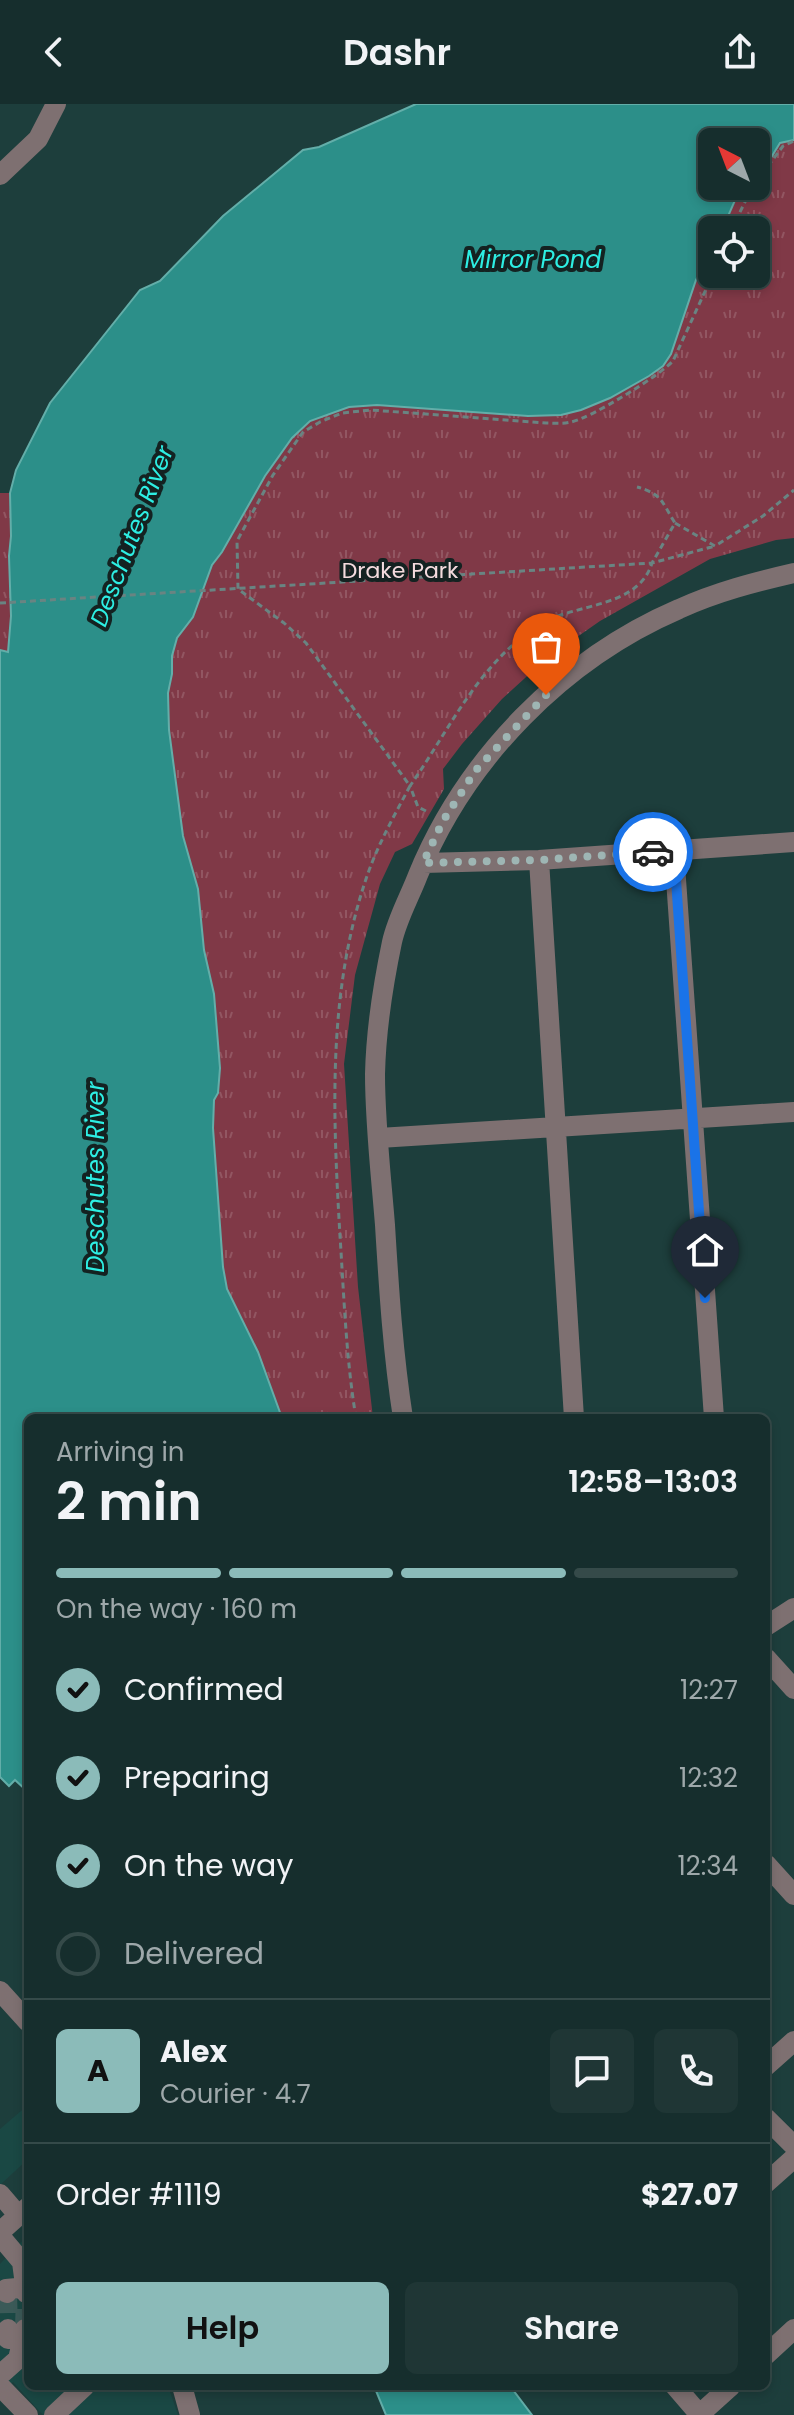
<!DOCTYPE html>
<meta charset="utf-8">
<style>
:root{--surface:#162e2d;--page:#1f3635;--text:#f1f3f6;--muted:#9ea8aa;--line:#354a49;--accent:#8bbbb9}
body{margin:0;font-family:Poppins,sans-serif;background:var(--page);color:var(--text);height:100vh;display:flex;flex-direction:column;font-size:30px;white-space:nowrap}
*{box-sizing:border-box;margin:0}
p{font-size:26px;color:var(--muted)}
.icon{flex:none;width:44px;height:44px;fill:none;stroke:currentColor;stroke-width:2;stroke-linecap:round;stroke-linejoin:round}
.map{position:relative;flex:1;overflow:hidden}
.side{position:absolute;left:24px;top:1310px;width:746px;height:976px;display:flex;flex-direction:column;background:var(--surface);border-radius:12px;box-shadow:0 4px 12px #0003,0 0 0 2px var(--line)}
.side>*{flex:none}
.needle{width:52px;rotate:318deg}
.controls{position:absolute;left:698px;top:24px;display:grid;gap:16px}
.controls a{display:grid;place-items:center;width:72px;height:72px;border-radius:12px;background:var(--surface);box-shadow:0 4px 12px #0003,0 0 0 2px var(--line);font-size:40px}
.pin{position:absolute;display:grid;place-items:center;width:68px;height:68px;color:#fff;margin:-82px -34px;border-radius:50% 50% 50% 0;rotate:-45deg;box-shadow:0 0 8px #0007}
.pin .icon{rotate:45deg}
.courier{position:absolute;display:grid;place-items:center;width:80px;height:80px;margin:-40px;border:6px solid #1a73e8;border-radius:50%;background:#fff;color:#222;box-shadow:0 2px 10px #0007}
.summary em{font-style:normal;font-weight:600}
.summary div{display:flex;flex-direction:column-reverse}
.summary{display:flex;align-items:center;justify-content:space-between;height:136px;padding:0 32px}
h1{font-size:52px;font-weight:600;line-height:60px}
.bar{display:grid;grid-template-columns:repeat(4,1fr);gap:12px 8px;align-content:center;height:96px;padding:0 32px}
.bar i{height:10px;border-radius:6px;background:var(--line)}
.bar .selected{background:var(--accent)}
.bar p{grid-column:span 4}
.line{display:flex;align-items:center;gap:20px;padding:0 32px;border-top:2px solid var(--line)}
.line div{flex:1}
.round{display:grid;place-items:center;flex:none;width:84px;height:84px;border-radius:12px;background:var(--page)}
ol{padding:0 32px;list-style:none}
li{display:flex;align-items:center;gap:24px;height:88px}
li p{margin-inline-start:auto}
li .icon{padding:8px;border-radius:50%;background:var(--accent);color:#111;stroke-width:4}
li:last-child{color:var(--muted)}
li i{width:44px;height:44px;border:4px solid var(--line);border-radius:50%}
.action{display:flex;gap:16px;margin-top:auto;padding:16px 32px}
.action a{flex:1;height:92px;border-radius:12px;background:var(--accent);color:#111;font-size:32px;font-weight:600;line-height:92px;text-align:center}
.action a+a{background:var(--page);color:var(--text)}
header{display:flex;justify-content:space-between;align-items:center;height:104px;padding:0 32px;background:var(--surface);font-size:36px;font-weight:600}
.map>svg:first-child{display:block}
.built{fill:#1a4844}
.park{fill:url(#park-tufts)}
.water{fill:#2c8f89;stroke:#63aea9;stroke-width:2}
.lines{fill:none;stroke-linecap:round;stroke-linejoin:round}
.minor-tunnel{stroke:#3b5a58;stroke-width:20;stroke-dasharray:20 10;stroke-linecap:butt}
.path{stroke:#698482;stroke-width:3;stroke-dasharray:6 4;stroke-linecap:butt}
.minor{stroke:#7e7071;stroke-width:20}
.done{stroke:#9eb6b4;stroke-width:8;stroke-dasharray:0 14.4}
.route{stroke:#1a73e8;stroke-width:10}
.labels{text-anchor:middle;stroke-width:8;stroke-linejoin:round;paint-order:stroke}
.park-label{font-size:22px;fill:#f4dbde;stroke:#142221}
.water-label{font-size:24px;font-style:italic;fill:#2deee3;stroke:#142221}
</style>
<header><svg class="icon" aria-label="back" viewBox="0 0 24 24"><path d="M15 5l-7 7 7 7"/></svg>Dashr<svg class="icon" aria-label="share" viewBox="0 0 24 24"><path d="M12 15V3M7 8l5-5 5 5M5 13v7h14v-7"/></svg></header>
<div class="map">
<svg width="794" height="2311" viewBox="0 0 794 2311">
<defs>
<pattern id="park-tufts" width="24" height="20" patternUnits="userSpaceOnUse" patternTransform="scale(2)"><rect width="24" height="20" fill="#803947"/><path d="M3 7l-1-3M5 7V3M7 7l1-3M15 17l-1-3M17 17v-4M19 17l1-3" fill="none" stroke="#925662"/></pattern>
</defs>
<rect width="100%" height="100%" fill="#1d3e3c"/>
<path class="built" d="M28 2001V2055L0 2081V2025Z
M28 2131V2282H168L178 2311H43L13 2278 0 2288V2160Z"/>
<path class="park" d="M794 36V434L776 436 710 455 600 517 547 554 502 595 462 640 443 665 444 685 412 740 395 748 380 780 355 871 344 960 358 1183 373 1314H282L258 1248 227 1185 223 1163 213 1024 214 996 218 989 214 890 204 846 198 785 183 732 169 626 168 589 172 570V552L177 534 193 513 212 461 222 448 265 372 292 334 310 317 322 312 349 303 377 301 528 312 561 311 581 306 649 272 712 146V170H756V126H722L737 94 746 82H756V73L761 70 780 39Z
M0 389H10L11 432 9 452 11 512 8 548 0 546Z"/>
<path class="water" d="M416 0H794V36L780 39 761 70 756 73V38H712V82H746L736 94 722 126H712V146L696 176 671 250 663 262 649 272 610 294 581 306 561 311 528 312 377 301 349 303 310 317 292 334 265 372 222 448 212 461 193 513 177 534 172 552V570L168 589 169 626 183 732 198 785 204 846 214 890 220 964 218 989 214 996 213 1024 223 1163 227 1185 258 1248 282 1314H28V1688L15 1676 9 1682 0 1673V546L8 548 11 512 9 452 11 432 10 389 16 366 50 299 140 186 160 177 223 112 303 46 319 43Z
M374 2282H510L532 2311H386Z"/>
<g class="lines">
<path class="minor-tunnel" d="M7 2189 8 2225
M25 2225 26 2189"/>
<path class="path" d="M756 78 783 42 794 37
M731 126 753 82
M675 419 715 442 763 412 794 386
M0 499 652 459 675 419C662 399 663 390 637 383
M426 707 418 703 410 682C450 625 478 560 539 521 573 499 638 505 652 459L715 442
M356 1314C346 1254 344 1192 340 1132 333 1012 327 891 366 775 377 742 394 712 410 682L306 539 284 519 238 485 237 437 273 371 303 328 320 318 342 309 371 306 546 319C554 319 563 320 571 318 591 314 659 272 673 257L713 170"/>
<path class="minor" d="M0 71 38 35 56 0
M674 747 714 1314
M539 756 574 1314
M423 759 539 756 794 738
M379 1034 794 1008
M403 1314C393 1250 389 1186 385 1121 381 1071 375 1020 375 970 376 926 383 881 392 838 397 815 410 792 418 771 466 654 563 555 679 505 716 488 755 478 794 469
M766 1522 794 1504
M766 1554 794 1585
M766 1760 794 1791
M0 1887 28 1918
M766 1962 794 1937
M766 2014 794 2042
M766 2079 794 2054
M0 2090 18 2111
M0 2128 28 2103
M0 2132 22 2158 26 2189
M7 2189 6 2185 28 2183
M8 2225V2235L28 2234
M766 2251 794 2225
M0 2271 18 2255 25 2225
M0 2282 28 2311
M182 2282 190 2311
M675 2282 700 2311
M700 2310 731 2282
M54 2311 85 2282"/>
</g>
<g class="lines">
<path class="done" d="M546 591 476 666 443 717 423 759 539 756 653 748"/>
<path class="route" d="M653 748 674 747 705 1194"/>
</g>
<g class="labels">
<g class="park-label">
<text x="400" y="474">Drake Park</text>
</g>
<g class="water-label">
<text x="533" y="164">Mirror Pond</text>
<text transform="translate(132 432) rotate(-69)" y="8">Deschutes River</text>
<text transform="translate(96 1073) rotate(-90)" y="8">Deschutes River</text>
</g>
</g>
</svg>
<div class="controls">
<a><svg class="needle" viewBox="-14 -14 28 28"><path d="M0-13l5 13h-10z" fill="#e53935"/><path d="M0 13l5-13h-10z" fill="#9ea8aa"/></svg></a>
<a><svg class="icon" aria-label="locate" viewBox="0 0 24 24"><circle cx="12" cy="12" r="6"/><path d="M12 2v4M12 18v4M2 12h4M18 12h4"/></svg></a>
</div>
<div class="pin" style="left:546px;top:591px;background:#ea580c"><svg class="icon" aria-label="bag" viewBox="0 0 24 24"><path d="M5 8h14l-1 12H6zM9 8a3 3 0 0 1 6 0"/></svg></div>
<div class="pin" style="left:705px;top:1194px;background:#1f2937"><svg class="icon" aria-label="home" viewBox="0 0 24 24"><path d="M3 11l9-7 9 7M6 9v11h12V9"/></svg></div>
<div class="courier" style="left:653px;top:748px"><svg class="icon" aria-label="car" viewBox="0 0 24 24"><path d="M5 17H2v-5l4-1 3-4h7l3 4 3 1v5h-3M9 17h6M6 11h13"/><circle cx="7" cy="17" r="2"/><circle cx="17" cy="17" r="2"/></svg></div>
<section class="side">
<div class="summary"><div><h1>2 min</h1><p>Arriving in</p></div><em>12:58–13:03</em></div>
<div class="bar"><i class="selected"></i><i class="selected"></i><i class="selected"></i><i></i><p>On the way · 160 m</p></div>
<ol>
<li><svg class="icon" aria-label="check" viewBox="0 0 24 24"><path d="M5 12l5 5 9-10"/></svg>Confirmed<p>12:27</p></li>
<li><svg class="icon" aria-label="check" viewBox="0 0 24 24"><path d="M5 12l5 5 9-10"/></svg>Preparing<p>12:32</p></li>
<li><svg class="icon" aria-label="check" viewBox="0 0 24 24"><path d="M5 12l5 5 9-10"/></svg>On the way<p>12:34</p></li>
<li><i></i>Delivered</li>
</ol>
<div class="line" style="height:144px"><b class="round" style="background:var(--accent);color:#111">A</b><div><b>Alex</b><p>Courier · 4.7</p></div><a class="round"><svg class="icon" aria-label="chat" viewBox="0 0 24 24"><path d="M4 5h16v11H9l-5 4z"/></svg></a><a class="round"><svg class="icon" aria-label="phone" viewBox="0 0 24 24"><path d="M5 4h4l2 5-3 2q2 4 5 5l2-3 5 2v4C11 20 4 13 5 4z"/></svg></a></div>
<div class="line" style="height:104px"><div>Order #1119</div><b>$27.07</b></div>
<div class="action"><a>Help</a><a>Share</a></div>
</section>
</div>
